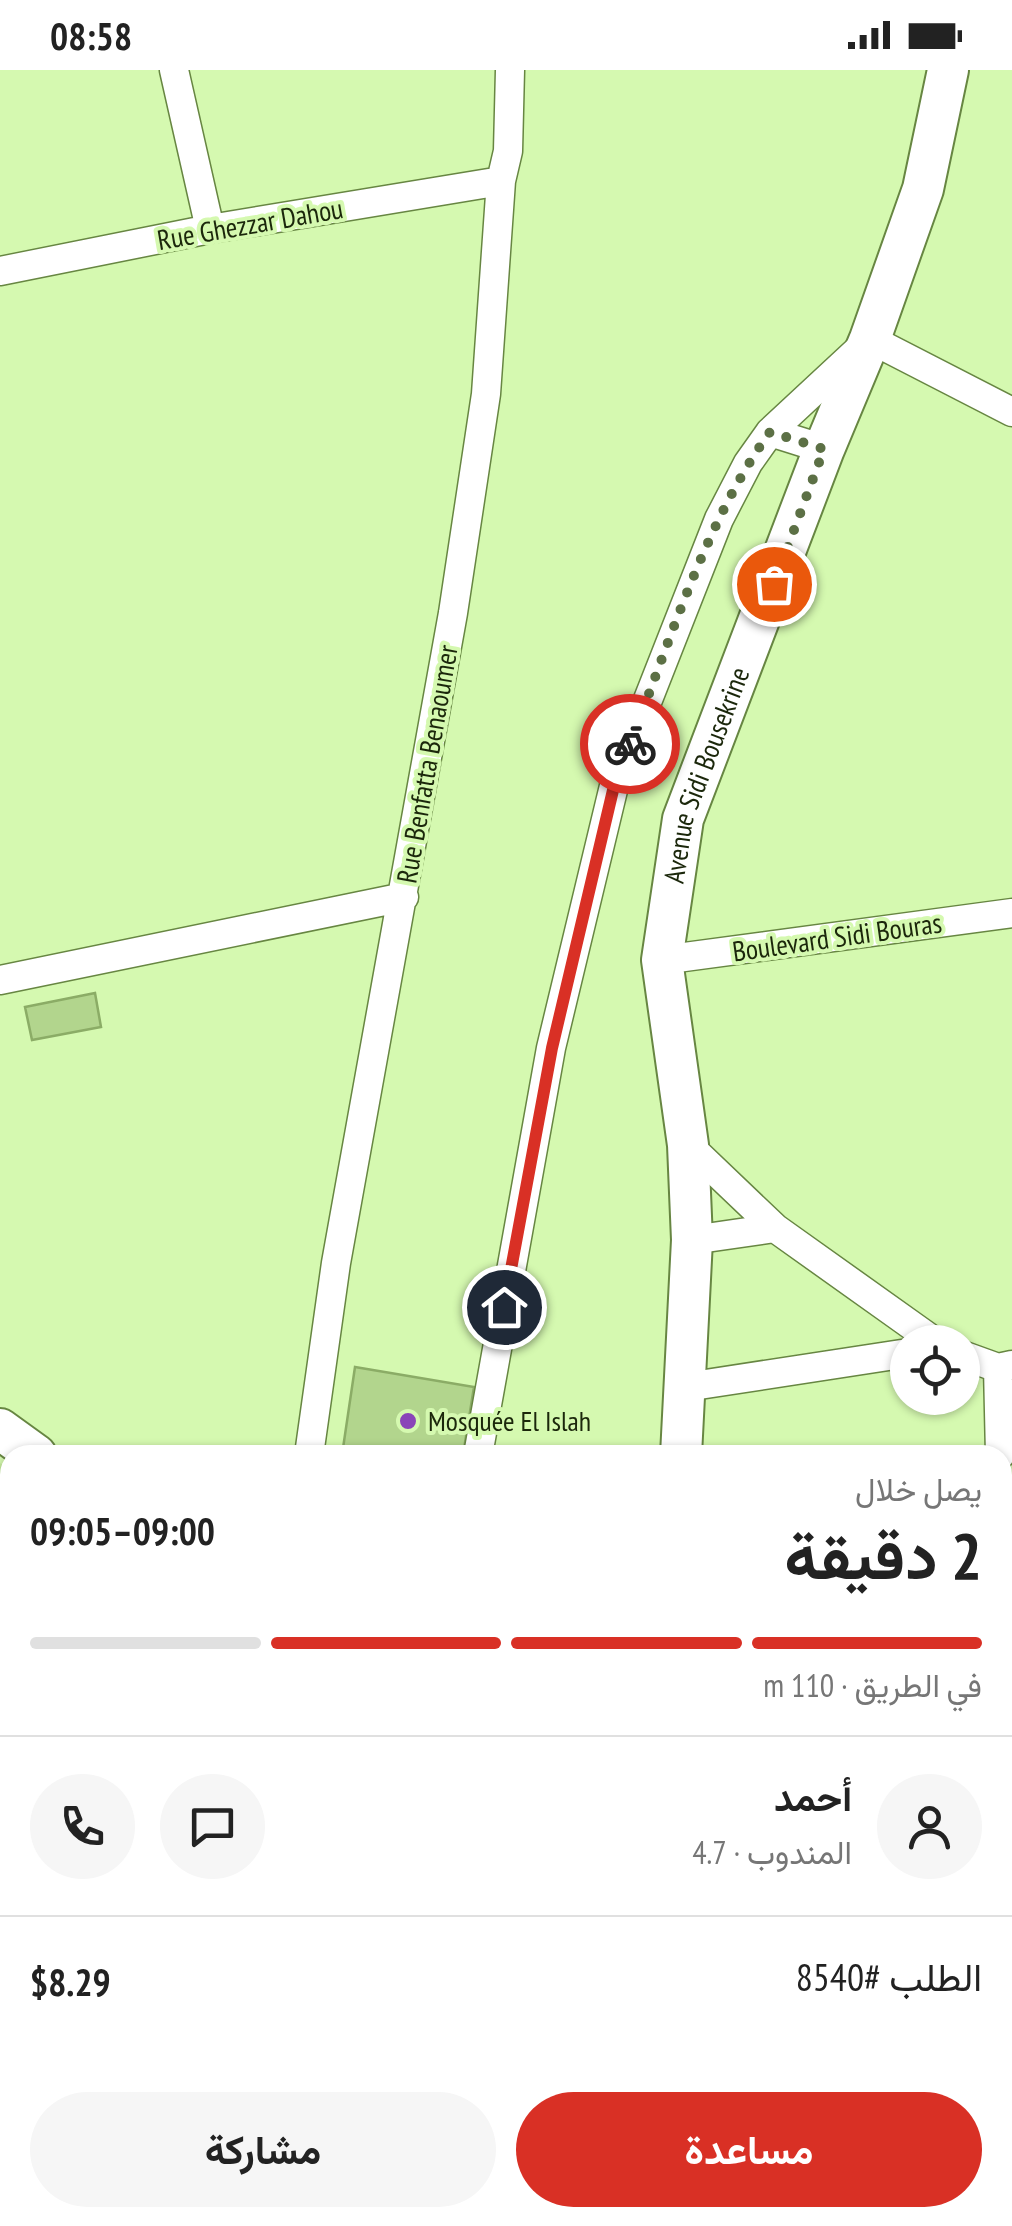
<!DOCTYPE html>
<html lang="ar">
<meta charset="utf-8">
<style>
:root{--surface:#fff;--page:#f6f6f6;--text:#222;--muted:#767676;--line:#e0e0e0;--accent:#d93025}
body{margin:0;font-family:"PT Sans Narrow",Vazirmatn,sans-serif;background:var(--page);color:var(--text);direction:rtl;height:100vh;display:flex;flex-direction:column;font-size:38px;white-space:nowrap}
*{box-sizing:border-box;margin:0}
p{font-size:32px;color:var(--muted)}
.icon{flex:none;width:55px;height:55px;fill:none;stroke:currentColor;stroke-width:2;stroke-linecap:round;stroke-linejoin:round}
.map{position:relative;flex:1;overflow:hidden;direction:ltr}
.panel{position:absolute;left:0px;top:1375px;width:1012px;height:782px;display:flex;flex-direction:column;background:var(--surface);border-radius:30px 30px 0 0;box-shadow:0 2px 8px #0004;direction:rtl}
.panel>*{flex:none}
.fabs{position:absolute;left:890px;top:1255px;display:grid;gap:20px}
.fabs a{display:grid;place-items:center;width:90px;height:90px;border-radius:50%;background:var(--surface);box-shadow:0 2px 8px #0004;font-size:50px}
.pin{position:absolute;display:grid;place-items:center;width:85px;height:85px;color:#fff;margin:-42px;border:5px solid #fff;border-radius:50%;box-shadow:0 2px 10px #0007}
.courier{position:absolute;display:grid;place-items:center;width:100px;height:100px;margin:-50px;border:8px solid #d93025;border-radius:50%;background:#fff;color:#222;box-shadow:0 2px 12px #0007}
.summary em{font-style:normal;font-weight:700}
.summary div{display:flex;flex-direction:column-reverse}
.summary{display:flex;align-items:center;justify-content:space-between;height:170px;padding:0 30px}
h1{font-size:65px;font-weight:700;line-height:75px}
.bar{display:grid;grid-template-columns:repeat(4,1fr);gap:15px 10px;align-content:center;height:120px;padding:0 30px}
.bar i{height:12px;border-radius:8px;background:var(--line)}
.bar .on{background:var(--accent)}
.bar p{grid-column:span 4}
.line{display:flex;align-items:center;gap:25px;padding:0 30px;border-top:2px solid var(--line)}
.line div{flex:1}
.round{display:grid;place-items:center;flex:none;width:105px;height:105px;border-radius:52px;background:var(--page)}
.cta{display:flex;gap:20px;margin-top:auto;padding:20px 30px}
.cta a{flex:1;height:115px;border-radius:60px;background:var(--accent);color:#fff;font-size:40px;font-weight:700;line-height:115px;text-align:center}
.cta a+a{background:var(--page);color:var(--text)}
.status{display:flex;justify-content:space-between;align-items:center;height:70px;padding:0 50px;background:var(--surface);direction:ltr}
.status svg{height:28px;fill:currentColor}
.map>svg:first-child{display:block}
.built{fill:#caf0a0}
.building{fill:#b2d58d;stroke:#8bac66;stroke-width:2.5}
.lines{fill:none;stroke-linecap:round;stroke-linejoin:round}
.primary-tunnel{stroke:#b0cf8f;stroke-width:45;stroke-dasharray:45 22;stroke-linecap:butt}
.street-casing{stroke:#678642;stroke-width:31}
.secondary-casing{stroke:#678642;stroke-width:44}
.primary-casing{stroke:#678642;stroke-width:49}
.street{stroke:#fff;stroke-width:28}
.secondary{stroke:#fff;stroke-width:40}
.primary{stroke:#fff;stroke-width:45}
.done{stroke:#5c7045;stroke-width:10;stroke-dasharray:0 18}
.route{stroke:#d93025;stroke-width:12}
.poi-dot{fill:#8a45b8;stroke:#d5f9b0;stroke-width:4}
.labels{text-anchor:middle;stroke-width:8;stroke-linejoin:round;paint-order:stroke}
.street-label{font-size:28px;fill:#1b270b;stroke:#d5f9b0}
.poi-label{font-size:28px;fill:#1b270b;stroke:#d5f9b0;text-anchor:start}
</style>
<div class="status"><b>08:58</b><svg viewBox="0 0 49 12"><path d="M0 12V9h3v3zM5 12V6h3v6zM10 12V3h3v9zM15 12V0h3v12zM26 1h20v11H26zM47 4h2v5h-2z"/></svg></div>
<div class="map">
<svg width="1012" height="2156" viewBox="0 0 1012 2156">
<rect width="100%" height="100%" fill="#d5f9b0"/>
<path class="built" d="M0 1393 10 1400V1677L0 1669Z"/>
<path class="building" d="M95 923 101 957 32 970 25 937Z
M355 1297 474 1317 463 1385H342Z"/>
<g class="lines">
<path class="primary-tunnel" d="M1002 2140 1012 2138
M936 2156 972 2148"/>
<defs>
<path id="street" d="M174 0 210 159
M0 201 210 159 501 111
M770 362 824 379
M662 890 1012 843
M0 910 404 827
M688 1075 775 1158 935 1272
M692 1170 775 1158
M962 1285 998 1298 1012 1295
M998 1298 1000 1385
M686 1317 908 1283
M309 1385 336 1193 453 543 486 324 501 111 508 81 510 0
M478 1385 551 978 614 716 719 449 748 393 770 362 870 269 1012 342
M1002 1478 1012 2083
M0 1730 10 1737
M0 1924 10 1930"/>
<g id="secondary">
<path d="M0 1359 36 1385"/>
<path id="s1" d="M681 1385 692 1170 688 1075 662 890 683 749 824 379 870 269 923 119 948 0"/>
<path d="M1002 1542H1012"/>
<path d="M1002 1571H1012"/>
</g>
<path id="primary" d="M0 1976 10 1982
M0 2028 10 2033
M0 2080 10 2085
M1002 2086 1012 2083
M129 2148 150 2156
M245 2148 266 2156
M363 2148 399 2156
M572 2156 595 2152 611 2156
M759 2156 798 2148"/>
</defs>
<use href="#street" class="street-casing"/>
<use href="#secondary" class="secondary-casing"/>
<use href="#primary" class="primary-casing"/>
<use href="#street" class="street"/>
<use href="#secondary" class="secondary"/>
<use href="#primary" class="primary"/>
</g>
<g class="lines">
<path class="done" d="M630 674C670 572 706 450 770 362L824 379 774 514"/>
<path class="route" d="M504 1237 552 978 614 716 630 674"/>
</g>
<circle class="poi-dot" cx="408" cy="1351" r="10"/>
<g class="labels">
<g class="street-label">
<text transform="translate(250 154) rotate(-10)" y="10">Rue Ghezzar Dahou</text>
<text transform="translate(427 694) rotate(-80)" y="10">Rue Benfatta Benaoumer</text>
<text dy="10" stroke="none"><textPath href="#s1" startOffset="688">Avenue Sidi Bousekrine</textPath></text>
<text transform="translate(837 867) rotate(-8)" y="10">Boulevard Sidi Bouras</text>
</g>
<g class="poi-label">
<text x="428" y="1361">Mosquée El Islah</text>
</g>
</g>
</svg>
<div class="fabs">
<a><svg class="icon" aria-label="locate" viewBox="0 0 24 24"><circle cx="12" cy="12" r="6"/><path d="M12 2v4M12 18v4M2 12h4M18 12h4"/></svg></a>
</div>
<div class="pin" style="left:774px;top:514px;background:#ea580c"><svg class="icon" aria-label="bag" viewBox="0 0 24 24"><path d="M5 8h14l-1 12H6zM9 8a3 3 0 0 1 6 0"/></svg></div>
<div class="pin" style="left:504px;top:1237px;background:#1f2937"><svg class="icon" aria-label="home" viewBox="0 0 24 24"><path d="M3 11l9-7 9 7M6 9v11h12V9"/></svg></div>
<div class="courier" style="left:630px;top:674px"><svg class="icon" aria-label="bike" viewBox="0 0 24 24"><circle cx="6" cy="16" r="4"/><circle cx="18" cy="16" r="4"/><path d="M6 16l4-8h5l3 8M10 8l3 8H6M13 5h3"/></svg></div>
<section class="panel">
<div class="summary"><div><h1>2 دقيقة</h1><p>يصل خلال</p></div><em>09:00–09:05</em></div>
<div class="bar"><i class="on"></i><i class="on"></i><i class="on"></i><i></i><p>في الطريق · 110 m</p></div>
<div class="line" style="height:180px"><a class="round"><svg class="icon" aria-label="person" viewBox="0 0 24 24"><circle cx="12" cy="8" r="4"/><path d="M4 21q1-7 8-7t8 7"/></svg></a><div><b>أحمد</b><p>المندوب · 4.7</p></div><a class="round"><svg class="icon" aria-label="chat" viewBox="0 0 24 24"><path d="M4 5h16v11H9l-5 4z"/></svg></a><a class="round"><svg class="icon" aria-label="phone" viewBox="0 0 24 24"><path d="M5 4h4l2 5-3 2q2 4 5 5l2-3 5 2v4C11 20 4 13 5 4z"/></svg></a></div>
<div class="line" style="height:130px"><div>الطلب #8540</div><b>$8.29</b></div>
<div class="cta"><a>مساعدة</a><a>مشاركة</a></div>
</section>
</div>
